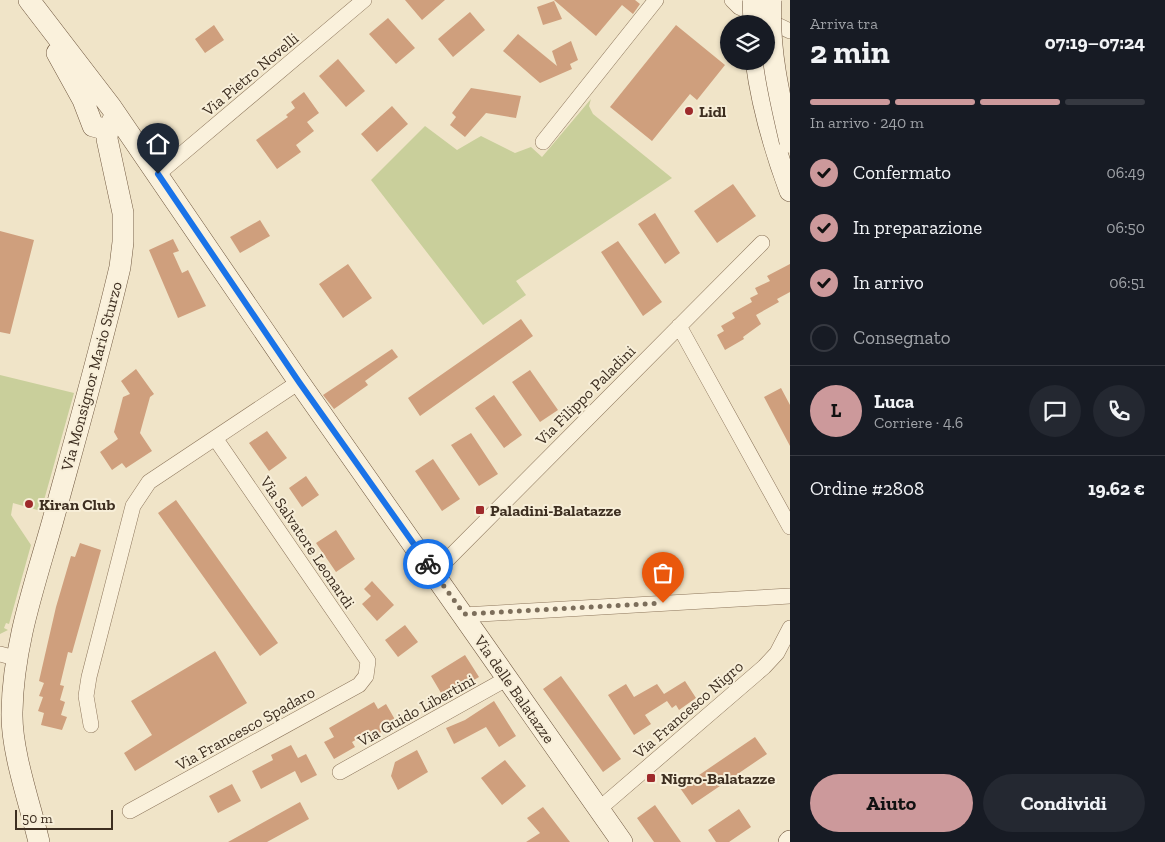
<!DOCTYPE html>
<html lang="it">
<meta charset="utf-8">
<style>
:root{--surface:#171b24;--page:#242831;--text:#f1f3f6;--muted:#9ea1a6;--line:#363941;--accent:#cc999b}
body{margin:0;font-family:"Zilla Slab",serif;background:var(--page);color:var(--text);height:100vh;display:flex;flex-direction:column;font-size:19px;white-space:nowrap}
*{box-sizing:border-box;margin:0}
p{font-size:16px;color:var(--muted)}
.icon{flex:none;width:28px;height:28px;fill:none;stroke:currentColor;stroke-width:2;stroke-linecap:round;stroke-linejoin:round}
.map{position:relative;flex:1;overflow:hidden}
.panel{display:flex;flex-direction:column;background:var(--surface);width:375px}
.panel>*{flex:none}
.tools{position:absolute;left:720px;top:15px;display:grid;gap:10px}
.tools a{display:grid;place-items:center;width:55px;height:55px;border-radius:50%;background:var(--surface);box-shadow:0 1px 4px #0004;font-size:25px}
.scale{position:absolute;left:15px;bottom:12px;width:98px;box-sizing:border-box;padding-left:5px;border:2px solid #3d2e20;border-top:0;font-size:14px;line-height:18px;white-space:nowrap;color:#3d2e20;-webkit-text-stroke:4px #f7eed8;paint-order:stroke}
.pin{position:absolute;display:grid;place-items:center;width:42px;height:42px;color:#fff;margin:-51px -21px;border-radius:50% 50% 50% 0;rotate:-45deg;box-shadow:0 0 5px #0007}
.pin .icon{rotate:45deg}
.courier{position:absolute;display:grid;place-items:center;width:50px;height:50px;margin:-25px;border:4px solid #1a73e8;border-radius:50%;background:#fff;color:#222;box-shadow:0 1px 6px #0007}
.head em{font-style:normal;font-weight:800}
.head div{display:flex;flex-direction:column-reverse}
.head{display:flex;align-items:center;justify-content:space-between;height:85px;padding:0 20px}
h1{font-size:32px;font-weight:800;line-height:38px}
.bar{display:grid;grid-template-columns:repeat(4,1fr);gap:8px 5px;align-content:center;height:60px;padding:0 20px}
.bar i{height:6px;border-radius:4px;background:var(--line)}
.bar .current{background:var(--accent)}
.bar p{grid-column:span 4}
.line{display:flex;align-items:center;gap:12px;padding:0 20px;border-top:1px solid var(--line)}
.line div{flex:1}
.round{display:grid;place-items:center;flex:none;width:52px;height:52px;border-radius:26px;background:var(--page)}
ol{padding:0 20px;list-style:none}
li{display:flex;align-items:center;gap:15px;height:55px}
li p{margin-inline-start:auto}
li .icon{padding:5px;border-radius:50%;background:var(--accent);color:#111;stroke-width:4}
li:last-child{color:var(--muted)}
li i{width:28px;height:28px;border:2px solid var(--line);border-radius:50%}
.cta{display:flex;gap:10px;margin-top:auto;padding:10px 20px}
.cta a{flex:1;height:58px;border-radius:30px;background:var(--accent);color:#111;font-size:20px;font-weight:800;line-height:58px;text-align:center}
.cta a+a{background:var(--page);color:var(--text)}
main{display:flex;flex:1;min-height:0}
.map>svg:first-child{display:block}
.green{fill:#c9cf9b}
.building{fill:#cf9f7d}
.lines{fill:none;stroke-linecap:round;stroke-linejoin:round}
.street-casing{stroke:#8d765c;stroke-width:16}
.secondary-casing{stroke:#6f573f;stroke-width:22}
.street{stroke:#faf1dc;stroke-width:15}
.secondary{stroke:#faf1dc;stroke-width:21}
.secondary-bridge-casing{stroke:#6f573f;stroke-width:22;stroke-linecap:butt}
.secondary-bridge{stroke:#faf1dc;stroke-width:21}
.done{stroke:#7c6e5b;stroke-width:5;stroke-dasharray:0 9}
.route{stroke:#1a73e8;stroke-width:6}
.poi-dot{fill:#9e2a2b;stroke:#f7eed8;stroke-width:2}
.labels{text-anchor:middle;stroke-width:4;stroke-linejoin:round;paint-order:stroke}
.street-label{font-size:16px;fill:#3d2e20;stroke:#f7eed8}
.poi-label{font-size:16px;font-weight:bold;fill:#3d2e20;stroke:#f7eed8;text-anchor:start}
</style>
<main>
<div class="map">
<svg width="790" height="842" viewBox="0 0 790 842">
<rect width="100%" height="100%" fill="#f0e4c8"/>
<path class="green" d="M591 99 589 106 593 114 672 178 516 281 526 295 483 325 371 180 425 126 457 150 481 136 515 153 531 147 542 157Z
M0 375 74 393 41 511 13 503 11 515 31 545 9 624 6 623 4 628 8 630 0 634Z"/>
<path class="building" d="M405 0H445L422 20Z
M554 0H635L640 4 633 14 622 5 596 36Z
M554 1 562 19 543 25 537 7Z
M470 12 485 30 453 57 438 39Z
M388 18 415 48 396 64 369 34Z
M214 25 224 40 205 53 195 39Z
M676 25 725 65 697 100 690 94 652 141 610 107Z
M518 34 557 66 552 51 571 41 578 60 570 64 572 69 540 83 503 51Z
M338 59 365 91 346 107 319 76Z
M471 88 521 96 516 118 486 113 465 137 450 125 456 117 452 113Z
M304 92 319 113 307 122 314 131 296 145 301 152 277 169 256 140 288 117 286 115 295 108 291 102Z
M392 106 408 124 377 152 361 134Z
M733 184 756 216 717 243 694 211Z
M655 213 680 253 665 264 638 224Z
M260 220 270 236 240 253 230 237Z
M0 231 34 240 10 334 0 332Z
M173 239 179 251 173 253 182 273 188 270 206 306 178 318 149 250Z
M618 241 662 302 643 316 601 252Z
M348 264 372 298 343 318 319 284Z
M790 264V292L777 299 779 302 756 315 761 324 743 337 744 339 725 350 717 335 724 331 721 326 735 318 732 313 752 302 750 298 758 294 755 288 770 281 767 276Z
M521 319 533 336 420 416 408 398Z
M392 349 398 357 365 381 368 385 334 409 323 395Z
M136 369 154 394 150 397 140 433 152 451 126 468 122 463 112 470 100 452 118 439 114 432 123 397 130 394 121 381Z
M530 370 558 410 540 422 512 382Z
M781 388 790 405V446L764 397Z
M494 395 522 435 504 448 475 408Z
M267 431 287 458 269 471 249 443Z
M471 433 498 474 479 486 451 445Z
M433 459 460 499 442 511 415 471Z
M306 476 319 495 302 507 289 488Z
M176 500 278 643 260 656 158 513Z
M336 530 355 559 336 572 316 543Z
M80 543 101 550 72 653 68 652 60 685 64 686 60 700 65 702 61 715 67 717 62 730 41 725 44 713 38 711 43 697 39 696 44 683 39 681 56 607 71 556 75 557Z
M372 581 394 605 377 621 362 604 371 596 364 589Z
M405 625 418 642 398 657 385 640Z
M215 651 247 703 135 771 124 753 152 735 131 701Z
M465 655 479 677 444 698 431 676Z
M561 676 621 759 603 772 543 689Z
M685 681 696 698 679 710 676 705 672 708 667 701 645 715 651 724 634 735 608 695 626 684 634 697 657 684 664 694Z
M494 701 516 736 499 747 486 727 454 744 446 728 465 720Z
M374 702 378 709 386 704 397 723 376 735 373 730 352 742 355 747 334 759 324 742 334 737 329 728Z
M755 737 767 754 692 805 680 788Z
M291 745 298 758 306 754 317 775 301 783 295 771 261 789 252 771 273 760 271 755Z
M417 750 428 772 398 790 391 776 395 762Z
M505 760 526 786 502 805 481 778Z
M232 784 241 801 218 813 209 796Z
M300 802 309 819 267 842H228Z
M655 805 681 842H654L637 818Z
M543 807 570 842H526L540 833 527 818Z
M739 809 751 827 729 842H716L708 830Z"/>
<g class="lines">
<defs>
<path id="street" d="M732 0 739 7 790 31
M543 142 656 0
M158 174 364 0
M679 326 790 527
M434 573 762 243
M463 615 790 596
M0 654 15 658
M91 725 86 696 89 677 133 506 149 482 299 382
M340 772 508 678
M599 809 764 667 777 653 790 628
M130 811 359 685 366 676 368 661 215 438"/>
<path id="secondary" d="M29 0 111 107 299 382 622 842
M57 53 83 100 93 126 104 129 111 125 114 117
M756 61C762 107 774 148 790 191
M39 842C30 804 11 751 12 712 13 645 35 584 53 520 76 436 100 352 120 267L123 242V213L107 139 108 127
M789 842 790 841"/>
</defs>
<use href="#street" class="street-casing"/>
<use href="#secondary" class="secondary-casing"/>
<use href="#street" class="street"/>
<use href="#secondary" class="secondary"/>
<defs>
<path id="secondary-bridge" d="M753 0 754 24
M771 0C768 48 779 95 790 142"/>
</defs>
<use href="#secondary-bridge" class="secondary-bridge-casing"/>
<use href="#secondary-bridge" class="secondary-bridge"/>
</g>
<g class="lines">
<path class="done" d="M428 564 464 614 663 603"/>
<path class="route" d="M158 174 299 382 428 564"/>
</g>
<g class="poi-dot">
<circle cx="689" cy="111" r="5"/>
<circle cx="29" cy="504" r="5"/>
<rect x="475" y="505" width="10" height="10" rx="2.5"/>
<rect x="646" y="773" width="10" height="10" rx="2.5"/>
</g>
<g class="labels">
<g class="street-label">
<text transform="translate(250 74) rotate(-40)" y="6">Via Pietro Novelli</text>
<text transform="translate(91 376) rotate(-75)" y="6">Via Monsignor Mario Sturzo</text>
<text transform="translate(585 395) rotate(-45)" y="6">Via Filippo Paladini</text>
<text transform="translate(308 542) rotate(56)" y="6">Via Salvatore Leonardi</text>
<text transform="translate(515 689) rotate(55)" y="6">Via delle Balatazze</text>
<text transform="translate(688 709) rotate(-41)" y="6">Via Francesco Nigro</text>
<text transform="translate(416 710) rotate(-29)" y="6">Via Guido Libertini</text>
<text transform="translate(245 728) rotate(-29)" y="6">Via Francesco Spadaro</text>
</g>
<g class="poi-label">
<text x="699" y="117">Lidl</text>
<text x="39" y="510">Kiran Club</text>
<text x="490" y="516">Paladini-Balatazze</text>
<text x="661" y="784">Nigro-Balatazze</text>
</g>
</g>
</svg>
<div class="tools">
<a><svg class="icon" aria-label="layers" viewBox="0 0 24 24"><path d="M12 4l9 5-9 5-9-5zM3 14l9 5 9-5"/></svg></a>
</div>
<div class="scale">50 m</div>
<div class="pin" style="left:663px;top:603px;background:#ea580c"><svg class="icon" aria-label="bag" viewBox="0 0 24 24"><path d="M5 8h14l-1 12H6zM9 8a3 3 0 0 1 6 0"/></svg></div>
<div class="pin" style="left:158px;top:174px;background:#1f2937"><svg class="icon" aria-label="home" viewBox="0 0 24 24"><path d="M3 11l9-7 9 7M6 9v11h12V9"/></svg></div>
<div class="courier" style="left:428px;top:564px"><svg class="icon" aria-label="bike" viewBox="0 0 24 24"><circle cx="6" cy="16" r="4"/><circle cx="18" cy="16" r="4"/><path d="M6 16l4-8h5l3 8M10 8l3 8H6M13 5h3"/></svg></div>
</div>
<section class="panel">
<div class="head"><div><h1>2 min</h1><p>Arriva tra</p></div><em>07:19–07:24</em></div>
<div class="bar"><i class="current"></i><i class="current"></i><i class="current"></i><i></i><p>In arrivo · 240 m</p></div>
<ol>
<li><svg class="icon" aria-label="check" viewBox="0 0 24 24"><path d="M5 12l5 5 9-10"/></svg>Confermato<p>06:49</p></li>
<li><svg class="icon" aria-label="check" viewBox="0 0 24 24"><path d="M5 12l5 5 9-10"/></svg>In preparazione<p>06:50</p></li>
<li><svg class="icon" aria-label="check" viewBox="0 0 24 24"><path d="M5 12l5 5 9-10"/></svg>In arrivo<p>06:51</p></li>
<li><i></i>Consegnato</li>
</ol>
<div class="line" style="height:90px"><b class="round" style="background:var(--accent);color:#111">L</b><div><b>Luca</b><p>Corriere · 4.6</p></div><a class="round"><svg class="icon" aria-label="chat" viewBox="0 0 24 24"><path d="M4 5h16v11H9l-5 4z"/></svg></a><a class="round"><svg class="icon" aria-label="phone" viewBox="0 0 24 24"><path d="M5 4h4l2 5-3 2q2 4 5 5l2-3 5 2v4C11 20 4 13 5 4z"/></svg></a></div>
<div class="line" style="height:65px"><div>Ordine #2808</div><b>19.62 €</b></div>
<div class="cta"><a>Aiuto</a><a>Condividi</a></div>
</section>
</main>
